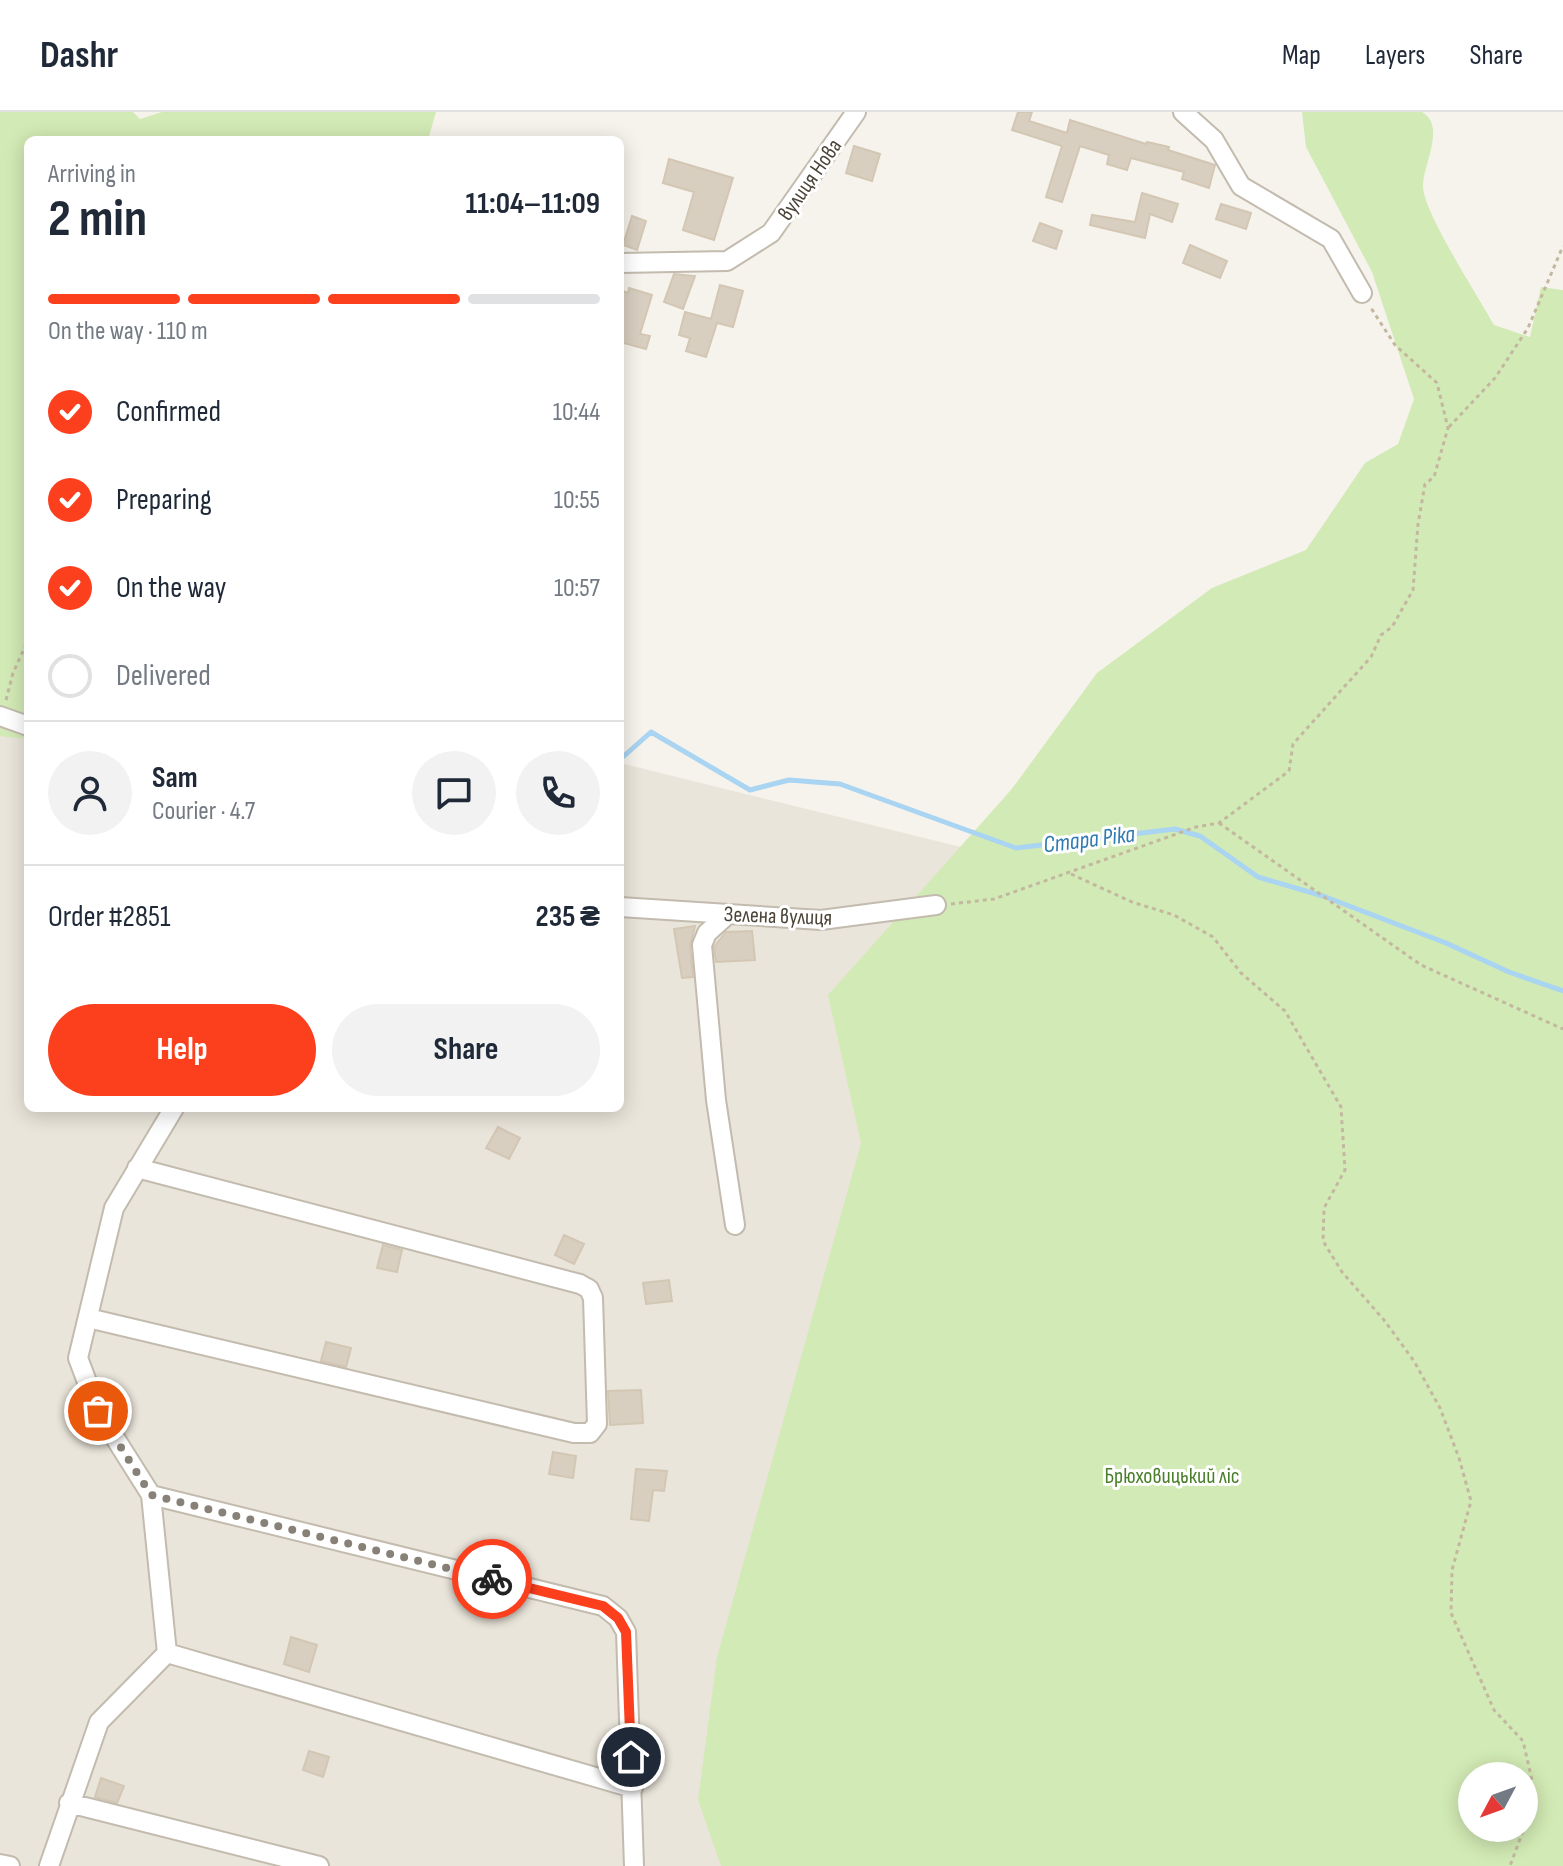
<!DOCTYPE html>
<meta charset="utf-8">
<style>
:root{--surface:#fff;--page:#f2f2f3;--text:#1f2937;--muted:#747a83;--line:#e0e1e3;--accent:#fc3f1d}
body{margin:0;font-family:"Sofia Sans Condensed",sans-serif;background:var(--page);color:var(--text);height:100vh;display:flex;flex-direction:column;font-size:30px;white-space:nowrap}
*{box-sizing:border-box;margin:0}
p{font-size:26px;color:var(--muted)}
.icon{flex:none;width:44px;height:44px;fill:none;stroke:currentColor;stroke-width:2;stroke-linecap:round;stroke-linejoin:round}
.map{position:relative;flex:1;overflow:hidden}
.side{position:absolute;left:24px;top:24px;width:600px;height:976px;display:flex;flex-direction:column;background:var(--surface);border-radius:12px;box-shadow:0 4px 20px #0003}
.side>*{flex:none}
.needle{width:52px;rotate:229deg}
.controls{position:absolute;left:1458px;top:1650px;display:grid;gap:16px}
.controls a{display:grid;place-items:center;width:80px;height:80px;border-radius:50%;background:var(--surface);box-shadow:0 4px 20px #0003;font-size:40px}
.pin{position:absolute;display:grid;place-items:center;width:68px;height:68px;color:#fff;margin:-34px;border:4px solid #fff;border-radius:50%;box-shadow:0 2px 8px #0007}
.courier{position:absolute;display:grid;place-items:center;width:80px;height:80px;margin:-40px;border:6px solid #fc3f1d;border-radius:50%;background:#fff;color:#222;box-shadow:0 2px 10px #0007}
.summary em{font-style:normal;font-weight:700}
.summary div{display:flex;flex-direction:column-reverse}
.summary{display:flex;align-items:center;justify-content:space-between;height:136px;padding:0 24px}
h1{font-size:52px;font-weight:700;line-height:60px}
.bar{display:grid;grid-template-columns:repeat(4,1fr);gap:12px 8px;align-content:center;height:96px;padding:0 24px}
.bar i{height:10px;border-radius:6px;background:var(--line)}
.bar .selected{background:var(--accent)}
.bar p{grid-column:span 4}
.line{display:flex;align-items:center;gap:20px;padding:0 24px;border-top:2px solid var(--line)}
.line div{flex:1}
.round{display:grid;place-items:center;flex:none;width:84px;height:84px;border-radius:42px;background:var(--page)}
ol{padding:0 24px;list-style:none}
li{display:flex;align-items:center;gap:24px;height:88px}
li p{margin-inline-start:auto}
li .icon{padding:8px;border-radius:50%;background:var(--accent);color:#fff;stroke-width:4}
li:last-child{color:var(--muted)}
li i{width:44px;height:44px;border:4px solid var(--line);border-radius:50%}
.primary-button{display:flex;gap:16px;margin-top:auto;padding:16px 24px}
.primary-button a{flex:1;height:92px;border-radius:48px;background:var(--accent);color:#fff;font-size:32px;font-weight:700;line-height:92px;text-align:center}
.primary-button a+a{background:var(--page);color:var(--text)}
header{display:flex;align-items:center;gap:48px;box-sizing:border-box;height:112px;padding:0 40px;background:var(--surface);border-bottom:2px solid var(--line)}
header strong{font-size:38px}
nav{display:flex;gap:44px;margin-inline-start:auto;font-size:28px}
.map>svg:first-child{display:block}
.residential{fill:#eae5da}
.green{fill:#d2eab5;fill-rule:evenodd}
.lines{fill:none;stroke-linecap:round;stroke-linejoin:round}
.stream{stroke:#a9d4f2;stroke-width:5}
.building{fill:#d8cfc1;stroke:#d3c7b4;stroke-width:2}
.minor-casing{stroke:#c2bbae;stroke-width:22}
.path{stroke:#c4b79f;stroke-width:3;stroke-dasharray:4 4;stroke-linecap:butt}
.minor{stroke:#fff;stroke-width:18}
.done{stroke:#878178;stroke-width:8;stroke-dasharray:0 14.4}
.route{stroke:#fc3f1d;stroke-width:10}
.labels{text-anchor:middle;stroke-width:6;stroke-linejoin:round;paint-order:stroke}
.street-label{font-size:22px;fill:#4b4439;stroke:#fff}
.park-label{font-size:22px;fill:#4a7f2a;stroke:#fff}
.water-label{font-size:24px;font-style:italic;fill:#2e7ab2;stroke:#fff}
</style>
<header>
<strong>Dashr</strong>
<nav><a>Map</a><a>Layers</a><a>Share</a></nav>
</header>
<div class="map">
<svg width="1563" height="1754" viewBox="0 0 1563 1754">
<rect width="100%" height="100%" fill="#f6f3ec"/>
<path class="residential" d="M0 498 28 505V996H620V651L1071 762 747 1754H0Z"/>
<path class="green" d="M0 0H133L140 7 162 0H436L428 28H28V627L0 624Z
M1302 0H1422C1447 14 1422 54 1423 75 1424 101 1479 186 1494 213L1530 225 1541 175 1563 178V1754H721L698 1688 717 1545 861 1031 828 883 1011 678 1097 561 1212 476 1306 438 1365 351 1398 332 1414 287 1372 160 1306 35ZM1472 1664H1524V1716H1472Z"/>
<g class="lines">
<path class="stream" d="M620 639 624 644 651 620 750 678 789 668 840 672 1016 736 1175 717 1200 724 1258 765 1323 784 1446 831 1509 860 1563 879"/>
</g>
<path class="building" d="M1018 0H1032L1029 9 1067 21 1070 8 1146 32 1147 30 1169 35 1168 38 1215 53 1209 76 1182 67 1184 60 1131 46 1127 58 1107 52 1109 43 1080 34 1062 90 1046 85 1062 34 1012 18Z
M854 34 880 42 872 69 846 61Z
M669 47 733 66 714 128 683 118 694 80 663 71Z
M1142 81 1178 92 1172 110 1150 102 1145 126 1090 113 1092 103 1135 110Z
M1221 92 1251 101 1246 117 1216 107Z
M632 104 646 109 637 138 623 133Z
M1040 111 1062 119 1056 137 1033 129Z
M1190 133 1227 149 1220 166 1183 151Z
M674 162 695 164 683 197 664 190Z
M720 173 743 179 733 215 717 211 706 245 686 239 690 226 679 223 685 200 711 207Z
M629 176 652 183 640 222 650 224 646 237 620 230V178L628 181Z
M695 814 690 834 693 865 682 866 674 817Z
M752 819 755 848 716 850 714 835 726 820Z
M498 1015 520 1026 509 1047 486 1036Z
M564 1123 584 1132 574 1152 555 1143Z
M383 1133 402 1138 397 1160 377 1156Z
M669 1168 672 1189 646 1192 643 1171Z
M326 1230 351 1236 346 1255 321 1249Z
M641 1278 643 1311 610 1313 608 1279Z
M553 1340 576 1344 573 1366 549 1362Z
M636 1357 667 1359 664 1379 653 1378 649 1409 631 1407Z
M291 1525 317 1533 309 1560 284 1552Z
M309 1639 329 1645 323 1665 303 1658Z
M101 1666 124 1674 117 1691 95 1685Z"/>
<g class="lines">
<defs>
<path id="minor" d="M1183 0 1214 28 1241 74 1331 127 1362 181
M620 151 727 149 771 121 856 0
M0 604 28 614
M620 795 821 808 936 793
M727 803 707 821 702 833 716 988 735 1113
M88 1206 574 1321H590L597 1312 593 1186 589 1177 580 1172 137 1056
M151 1383 603 1494 618 1506 626 1520 634 1754
M167 1541 633 1676
M69 1691 319 1754
M0 1752 10 1754
M49 1754 99 1610 167 1541 151 1383 98 1299 78 1246 114 1096 174 996"/>
</defs>
<use href="#minor" class="minor-casing"/>
<path class="path" d="M1449 315 1495 266 1528 216 1563 134
M6 588 13 561 28 528
M1219 711 1421 853 1563 917
M1071 762 1132 790 1174 803 1213 825 1241 861 1285 899 1341 995 1345 1058 1324 1096 1323 1129 1342 1160 1384 1208 1414 1249 1440 1296 1459 1346 1471 1389 1452 1458 1451 1501 1494 1598 1523 1629 1532 1668 1524 1716 1510 1754
M951 792 994 787 1196 715 1219 711 1289 659 1293 632 1371 545 1381 523 1392 515 1413 478 1418 412 1425 372 1434 365 1448 316 1437 271 1395 233 1371 196"/>
<use href="#minor" class="minor"/>
</g>
<g class="lines">
<path class="done" d="M98 1299 151 1383 492 1467"/>
<path class="route" d="M492 1467 603 1494 618 1506 626 1520 631 1645"/>
</g>
<g class="labels">
<g class="street-label">
<text transform="translate(809 67) rotate(-55)" y="8">вулиця Нова</text>
<text transform="translate(778 803) rotate(2)" y="8">Зелена вулиця</text>
</g>
<g class="park-label">
<text x="1172" y="1371">Брюховицький ліс</text>
</g>
<g class="water-label">
<text transform="translate(1089 727) rotate(-7)" y="8">Стара Ріка</text>
</g>
</g>
</svg>
<div class="controls">
<a><svg class="needle" viewBox="-14 -14 28 28"><path d="M0-13l5 13h-10z" fill="#e53935"/><path d="M0 13l5-13h-10z" fill="#747a83"/></svg></a>
</div>
<div class="pin" style="left:98px;top:1299px;background:#ea580c"><svg class="icon" aria-label="bag" viewBox="0 0 24 24"><path d="M5 8h14l-1 12H6zM9 8a3 3 0 0 1 6 0"/></svg></div>
<div class="pin" style="left:631px;top:1645px;background:#1f2937"><svg class="icon" aria-label="home" viewBox="0 0 24 24"><path d="M3 11l9-7 9 7M6 9v11h12V9"/></svg></div>
<div class="courier" style="left:492px;top:1467px"><svg class="icon" aria-label="bike" viewBox="0 0 24 24"><circle cx="6" cy="16" r="4"/><circle cx="18" cy="16" r="4"/><path d="M6 16l4-8h5l3 8M10 8l3 8H6M13 5h3"/></svg></div>
<section class="side">
<div class="summary"><div><h1>2 min</h1><p>Arriving in</p></div><em>11:04–11:09</em></div>
<div class="bar"><i class="selected"></i><i class="selected"></i><i class="selected"></i><i></i><p>On the way · 110 m</p></div>
<ol>
<li><svg class="icon" aria-label="check" viewBox="0 0 24 24"><path d="M5 12l5 5 9-10"/></svg>Confirmed<p>10:44</p></li>
<li><svg class="icon" aria-label="check" viewBox="0 0 24 24"><path d="M5 12l5 5 9-10"/></svg>Preparing<p>10:55</p></li>
<li><svg class="icon" aria-label="check" viewBox="0 0 24 24"><path d="M5 12l5 5 9-10"/></svg>On the way<p>10:57</p></li>
<li><i></i>Delivered</li>
</ol>
<div class="line" style="height:144px"><a class="round"><svg class="icon" aria-label="person" viewBox="0 0 24 24"><circle cx="12" cy="8" r="4"/><path d="M4 21q1-7 8-7t8 7"/></svg></a><div><b>Sam</b><p>Courier · 4.7</p></div><a class="round"><svg class="icon" aria-label="chat" viewBox="0 0 24 24"><path d="M4 5h16v11H9l-5 4z"/></svg></a><a class="round"><svg class="icon" aria-label="phone" viewBox="0 0 24 24"><path d="M5 4h4l2 5-3 2q2 4 5 5l2-3 5 2v4C11 20 4 13 5 4z"/></svg></a></div>
<div class="line" style="height:104px"><div>Order #2851</div><b>235 ₴</b></div>
<div class="primary-button"><a>Help</a><a>Share</a></div>
</section>
</div>
